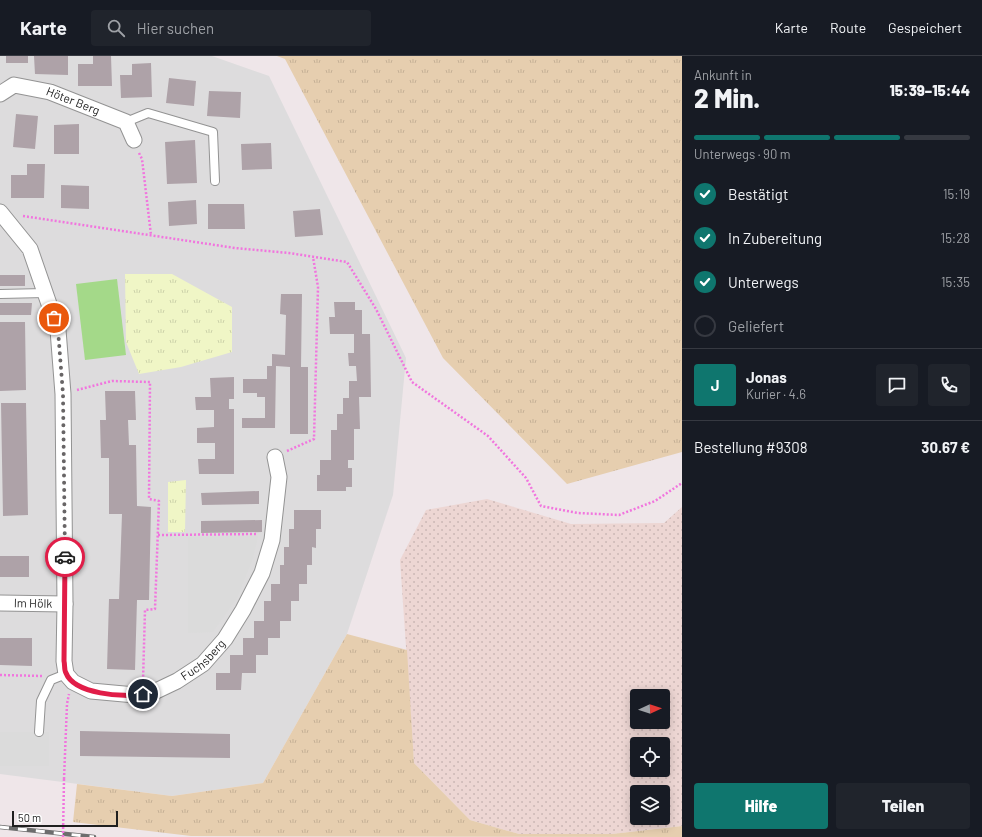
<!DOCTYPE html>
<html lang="de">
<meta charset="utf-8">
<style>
:root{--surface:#171b24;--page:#20242c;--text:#f1f3f6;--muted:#9ea1a6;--line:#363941;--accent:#0f766e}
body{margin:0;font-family:Barlow,sans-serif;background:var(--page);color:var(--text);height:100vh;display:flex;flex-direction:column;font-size:15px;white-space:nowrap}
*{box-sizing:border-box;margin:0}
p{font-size:13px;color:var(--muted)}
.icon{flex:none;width:22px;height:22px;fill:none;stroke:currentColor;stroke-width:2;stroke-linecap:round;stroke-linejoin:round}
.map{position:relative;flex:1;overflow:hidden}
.panel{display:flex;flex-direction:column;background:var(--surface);width:300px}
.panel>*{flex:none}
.needle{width:26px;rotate:87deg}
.buttons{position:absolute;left:630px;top:633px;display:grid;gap:8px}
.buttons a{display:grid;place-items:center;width:40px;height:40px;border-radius:4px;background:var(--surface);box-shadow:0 2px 10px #0003;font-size:20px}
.scale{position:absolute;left:12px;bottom:10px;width:106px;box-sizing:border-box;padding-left:4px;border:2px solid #1f1f1f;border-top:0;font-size:11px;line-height:14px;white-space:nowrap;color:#1f1f1f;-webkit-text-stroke:3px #fff;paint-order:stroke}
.pin{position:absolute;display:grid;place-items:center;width:34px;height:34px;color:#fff;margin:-17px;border:2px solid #fff;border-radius:50%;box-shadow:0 1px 4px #0007}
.courier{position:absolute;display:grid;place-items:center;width:40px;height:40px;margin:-20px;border:3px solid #e11d48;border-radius:50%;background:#fff;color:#222;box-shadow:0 1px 5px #0007}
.head em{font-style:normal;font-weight:800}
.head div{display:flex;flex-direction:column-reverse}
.head{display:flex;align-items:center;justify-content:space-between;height:68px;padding:0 12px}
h1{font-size:26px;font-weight:800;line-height:30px}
.bar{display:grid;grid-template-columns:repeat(4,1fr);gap:6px 4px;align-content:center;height:48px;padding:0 12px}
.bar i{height:5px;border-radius:3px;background:var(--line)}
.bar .active{background:var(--accent)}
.bar p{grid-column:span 4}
.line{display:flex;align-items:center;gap:10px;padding:0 12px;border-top:1px solid var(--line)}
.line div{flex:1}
.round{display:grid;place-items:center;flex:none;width:42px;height:42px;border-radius:4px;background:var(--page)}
ol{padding:0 12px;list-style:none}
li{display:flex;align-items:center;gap:12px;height:44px}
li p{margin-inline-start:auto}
li .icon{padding:4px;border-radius:50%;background:var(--accent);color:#fff;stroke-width:4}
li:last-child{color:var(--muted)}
li i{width:22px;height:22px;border:2px solid var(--line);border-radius:50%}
.action{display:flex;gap:8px;margin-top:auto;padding:8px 12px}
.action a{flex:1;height:46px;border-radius:4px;background:var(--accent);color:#fff;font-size:16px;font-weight:800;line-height:46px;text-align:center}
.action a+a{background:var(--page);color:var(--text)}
header{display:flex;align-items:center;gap:24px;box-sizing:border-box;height:56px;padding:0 20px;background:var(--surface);border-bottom:1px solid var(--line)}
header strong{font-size:19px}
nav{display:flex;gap:22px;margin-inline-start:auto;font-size:14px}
.search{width:280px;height:36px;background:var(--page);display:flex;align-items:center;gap:10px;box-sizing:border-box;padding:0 14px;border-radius:4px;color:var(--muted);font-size:15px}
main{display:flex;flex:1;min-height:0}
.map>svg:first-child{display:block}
.residential{fill:#dddcdd}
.farmland{fill:url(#farmland-dots);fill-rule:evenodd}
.grass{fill:url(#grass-tufts)}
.park{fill:url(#park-tufts)}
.pitch{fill:#a4d989}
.parking{fill:#dbdbdb}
.building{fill:#aea2a8}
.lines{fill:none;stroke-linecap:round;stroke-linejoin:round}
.lane-casing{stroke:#939393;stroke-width:10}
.street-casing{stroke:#939393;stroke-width:17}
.path{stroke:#f175de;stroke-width:2.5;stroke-dasharray:2 2;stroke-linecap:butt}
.lane{stroke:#fff;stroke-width:8}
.street{stroke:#fff;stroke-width:15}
.rail-casing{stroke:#6d6d6d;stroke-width:4.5}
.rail{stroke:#fff;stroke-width:3;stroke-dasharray:9;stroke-linecap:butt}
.path-bridge{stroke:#f175de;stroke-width:2.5;stroke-dasharray:2 2;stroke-linecap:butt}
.done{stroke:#686566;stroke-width:4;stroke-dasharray:0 7.2}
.route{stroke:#e11d48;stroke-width:5}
.labels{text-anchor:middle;stroke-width:3;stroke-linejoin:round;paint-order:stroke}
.street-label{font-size:12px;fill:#1f1f1f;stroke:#fff}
</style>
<header>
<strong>Karte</strong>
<div class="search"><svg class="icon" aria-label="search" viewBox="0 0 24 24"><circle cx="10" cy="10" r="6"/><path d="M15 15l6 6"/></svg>Hier suchen</div>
<nav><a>Karte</a><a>Route</a><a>Gespeichert</a></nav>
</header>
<main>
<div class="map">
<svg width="682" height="781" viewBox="0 0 682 781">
<defs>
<pattern id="farmland-dots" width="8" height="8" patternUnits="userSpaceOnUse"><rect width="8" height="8" fill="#edd6d3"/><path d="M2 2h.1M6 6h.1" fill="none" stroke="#cbb7b5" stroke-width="1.8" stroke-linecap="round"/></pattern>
<pattern id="grass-tufts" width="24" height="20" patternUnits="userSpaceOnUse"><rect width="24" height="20" fill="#e6ceaf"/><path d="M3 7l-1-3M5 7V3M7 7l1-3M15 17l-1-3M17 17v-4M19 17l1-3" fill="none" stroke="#c5b096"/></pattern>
<pattern id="park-tufts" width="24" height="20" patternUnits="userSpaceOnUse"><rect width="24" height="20" fill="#f0f6c6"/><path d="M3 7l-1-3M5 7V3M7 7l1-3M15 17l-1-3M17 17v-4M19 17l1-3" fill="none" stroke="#cdd2aa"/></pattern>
</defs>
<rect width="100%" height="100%" fill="#efe6e9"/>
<path class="residential" d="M0 0H212L269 20 406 302 393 439 347 578 263 727 172 740 0 718Z"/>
<path class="farmland" d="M487 443 571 468 664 467 682 451V770L612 778H519L470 764 414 707 400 504 426 454ZM637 640H663V666H637ZM637 688H663V714H637ZM637 736H663V762H637Z"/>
<path class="grass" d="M277 0H682V396L567 428 443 302 285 3Z
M347 578 407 594 414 707 470 764 519 778H612L682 770V781L191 780 73 766 77 728 172 740 263 727Z"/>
<path class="park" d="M125 218H172L232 251V296L181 311 139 318 126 286Z
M186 424 185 476H168V426Z"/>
<path class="pitch" d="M117 223 126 299 85 304 76 228Z"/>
<path class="parking" d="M258 480 253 502 237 542 213 576 188 577V481Z
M0 676H49V710H0Z"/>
<path class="building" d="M6 0H28V7H6Z
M34 0H68V19L35 18Z
M93 0H111L112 30H78V8H93Z
M151 7 152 41 121 42 120 19H132V8Z
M169 22 196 25 194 50 166 47Z
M209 35 241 36 240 62 207 60Z
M16 58 38 60 35 93 13 91Z
M79 68V98H54V69Z
M195 84 197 127 167 128 165 86Z
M271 87 272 113 242 114 241 88Z
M27 108H45L44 142H11V119H27Z
M61 129 89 130V153L61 152Z
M196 144 197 168 169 170 168 146Z
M208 148H244L245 173H208Z
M320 153 323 179 295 181 293 155Z
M0 219H25V230H0Z
M281 238H302L301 311H308V378H290V311L276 310 275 372H242V362H265V341H257V337H243V323H267V310H272V298L285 299 286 259 280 258Z
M334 246H355V254H362V278H370L371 341H359L360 373H354V404H348V412H352V431H346V435H317V419H320V404H331V374H337V358H343V342H349V325H357L356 310H349L348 297H354V278H330L329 261H335Z
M0 247H32L31 259H0Z
M0 266H25L26 334 0 335Z
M234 321V343H229V353H234V418H199L198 403H215V387H197V372L214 371V354H196L195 341H211L210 322Z
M105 335H135L136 364H128L129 389H136L137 450 151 451 149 544H137L135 614 107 613 109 543H119L122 458H109V402H101L100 364H106Z
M1 347H26L28 459 3 460Z
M259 435V448L202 449 201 437Z
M294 454H321V473H316V492L312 491V509H307V528H299V545H291V565H280V582H268V599H256V617H242L241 634H216V617H230V599H243V582H254V565H264V545H271V528H280V509H284V491H289V473H294Z
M262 464V476L201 477V465Z
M0 500H29V521H0Z
M0 582H32V610L0 609Z
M80 675 230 678V702L80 700Z"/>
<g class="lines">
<defs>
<path id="lane" d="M126 66 148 57 213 76 215 125
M0 238 45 237
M39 676 41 645 51 624 66 618"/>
<g id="street">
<path id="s1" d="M0 38 14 29 50 36 126 66 134 84"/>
<path id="s2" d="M0 156 30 193 58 274 63 338 65 548 64 605 66 618 73 626 91 635 135 639 156 635 177 625 203 608 225 583 243 554 262 517 272 484 279 421 275 401"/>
<path id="s3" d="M0 547 65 548"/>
</g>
</defs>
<use href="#lane" class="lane-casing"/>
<use href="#street" class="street-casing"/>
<path class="path" d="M139 97 142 103 151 179
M23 160 235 192 289 197 347 206 376 253 412 326 488 380 526 422 541 450 578 457 619 459 655 445 682 427
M77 334 112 325 150 326 149 443 159 445 155 553 145 554 143 625
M287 395 314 383 318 231 313 201
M158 479 258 478
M0 619 42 620
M64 723 67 648 69 638"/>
<use href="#lane" class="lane"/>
<use href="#street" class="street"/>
<defs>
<path id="rail" d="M0 771 94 781"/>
</defs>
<use href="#rail" class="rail-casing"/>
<use href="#rail" class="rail"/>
<path class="path-bridge" d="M63 781 64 723"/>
</g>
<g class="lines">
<path class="done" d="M54 262 58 274 63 338 65 501"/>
<path class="route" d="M65 501 64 605C65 609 64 614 66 617 74 638 124 642 143 638"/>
</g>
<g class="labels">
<g class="street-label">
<text dy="4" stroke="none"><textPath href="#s1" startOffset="78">Höter Berg</textPath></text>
<text dy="4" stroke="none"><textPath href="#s3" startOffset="33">Im Hölk</textPath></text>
<text dy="4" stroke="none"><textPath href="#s2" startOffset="631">Fuchsberg</textPath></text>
</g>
</g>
</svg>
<div class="buttons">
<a><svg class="needle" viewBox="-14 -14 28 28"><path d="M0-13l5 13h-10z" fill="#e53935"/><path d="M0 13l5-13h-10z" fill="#9ea1a6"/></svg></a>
<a><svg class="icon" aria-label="locate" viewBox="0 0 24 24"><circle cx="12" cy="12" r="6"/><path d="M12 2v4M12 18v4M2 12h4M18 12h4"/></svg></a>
<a><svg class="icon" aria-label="layers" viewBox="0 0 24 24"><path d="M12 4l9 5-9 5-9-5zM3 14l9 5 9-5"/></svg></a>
</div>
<div class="scale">50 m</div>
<div class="pin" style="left:54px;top:262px;background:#ea580c"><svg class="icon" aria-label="bag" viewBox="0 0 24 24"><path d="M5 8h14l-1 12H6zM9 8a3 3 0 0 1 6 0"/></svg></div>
<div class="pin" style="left:143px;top:638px;background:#1f2937"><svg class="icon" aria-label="home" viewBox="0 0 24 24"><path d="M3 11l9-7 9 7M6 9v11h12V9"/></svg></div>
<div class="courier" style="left:65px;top:501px"><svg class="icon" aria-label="car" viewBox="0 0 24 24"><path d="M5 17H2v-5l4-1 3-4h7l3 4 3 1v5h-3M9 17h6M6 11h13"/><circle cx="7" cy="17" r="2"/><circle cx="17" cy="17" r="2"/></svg></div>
</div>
<section class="panel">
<div class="head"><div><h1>2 Min.</h1><p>Ankunft in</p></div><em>15:39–15:44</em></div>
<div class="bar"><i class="active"></i><i class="active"></i><i class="active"></i><i></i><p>Unterwegs · 90 m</p></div>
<ol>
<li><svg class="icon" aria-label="check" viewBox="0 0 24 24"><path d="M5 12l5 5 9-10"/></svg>Bestätigt<p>15:19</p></li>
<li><svg class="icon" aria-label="check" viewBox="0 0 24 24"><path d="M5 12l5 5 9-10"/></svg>In Zubereitung<p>15:28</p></li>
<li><svg class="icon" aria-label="check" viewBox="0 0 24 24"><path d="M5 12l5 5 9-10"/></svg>Unterwegs<p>15:35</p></li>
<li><i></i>Geliefert</li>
</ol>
<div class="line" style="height:72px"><b class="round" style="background:var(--accent);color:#fff">J</b><div><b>Jonas</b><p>Kurier · 4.6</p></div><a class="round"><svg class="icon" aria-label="chat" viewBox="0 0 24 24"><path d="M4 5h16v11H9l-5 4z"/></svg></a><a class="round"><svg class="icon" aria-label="phone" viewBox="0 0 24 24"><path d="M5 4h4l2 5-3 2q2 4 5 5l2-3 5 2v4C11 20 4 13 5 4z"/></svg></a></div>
<div class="line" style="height:52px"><div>Bestellung #9308</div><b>30.67 €</b></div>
<div class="action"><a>Hilfe</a><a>Teilen</a></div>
</section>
</main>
